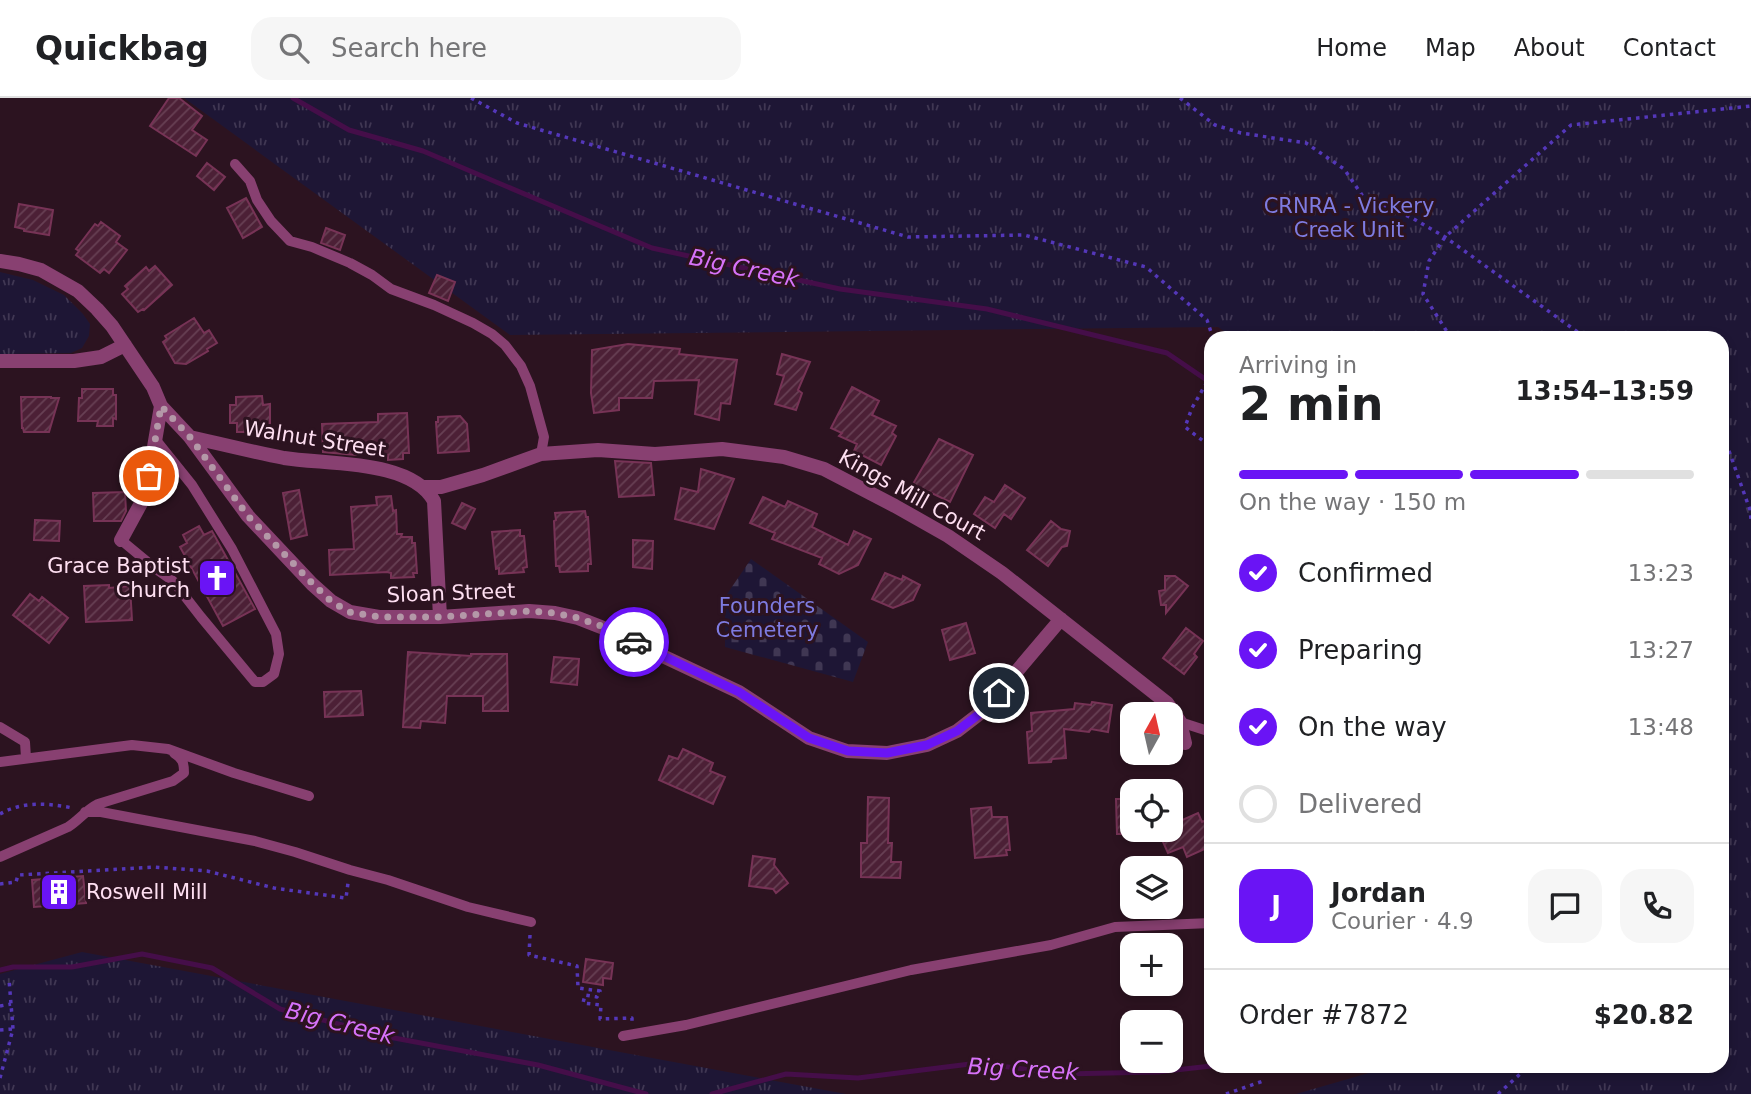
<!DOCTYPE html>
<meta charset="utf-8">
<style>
:root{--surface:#fff;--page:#f6f6f6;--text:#202124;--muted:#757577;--line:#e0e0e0;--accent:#6a14f5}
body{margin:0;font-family:"DejaVu Sans",sans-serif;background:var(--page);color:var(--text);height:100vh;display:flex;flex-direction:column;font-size:26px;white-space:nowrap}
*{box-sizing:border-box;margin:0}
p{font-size:23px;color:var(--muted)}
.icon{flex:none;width:38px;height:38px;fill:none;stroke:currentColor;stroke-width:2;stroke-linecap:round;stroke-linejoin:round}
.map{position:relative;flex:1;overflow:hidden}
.side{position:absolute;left:1204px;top:233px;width:525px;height:742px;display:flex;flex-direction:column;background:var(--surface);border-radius:21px;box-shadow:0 4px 10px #0003}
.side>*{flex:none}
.needle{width:46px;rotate:8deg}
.controls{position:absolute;left:1120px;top:604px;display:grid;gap:14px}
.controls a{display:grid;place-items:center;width:63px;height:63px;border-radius:14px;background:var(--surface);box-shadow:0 4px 10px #0003;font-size:35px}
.pin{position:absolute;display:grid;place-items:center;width:60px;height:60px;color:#fff;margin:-30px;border:4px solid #fff;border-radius:50%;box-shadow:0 2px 7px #0007}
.courier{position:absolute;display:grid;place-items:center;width:70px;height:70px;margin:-35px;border:5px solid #6a14f5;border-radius:50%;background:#fff;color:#222;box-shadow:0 2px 9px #0007}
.headline em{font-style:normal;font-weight:600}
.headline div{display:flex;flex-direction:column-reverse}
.headline{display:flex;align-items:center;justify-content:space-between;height:119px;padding:0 35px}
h1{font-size:46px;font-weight:600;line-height:52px}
.bar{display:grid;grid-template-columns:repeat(4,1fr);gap:10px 7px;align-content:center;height:84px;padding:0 35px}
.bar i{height:9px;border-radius:5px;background:var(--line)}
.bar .active{background:var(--accent)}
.bar p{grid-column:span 4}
.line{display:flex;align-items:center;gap:18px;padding:0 35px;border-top:2px solid var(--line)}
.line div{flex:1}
.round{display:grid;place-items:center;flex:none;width:74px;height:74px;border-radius:21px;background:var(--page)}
ol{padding:0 35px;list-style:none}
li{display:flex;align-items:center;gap:21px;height:77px}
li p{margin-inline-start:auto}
li .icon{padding:7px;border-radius:50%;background:var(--accent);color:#fff;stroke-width:4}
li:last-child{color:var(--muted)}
li i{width:38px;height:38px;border:4px solid var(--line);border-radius:50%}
header{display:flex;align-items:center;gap:42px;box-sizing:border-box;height:98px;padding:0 35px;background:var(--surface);border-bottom:2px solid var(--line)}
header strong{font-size:33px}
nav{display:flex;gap:38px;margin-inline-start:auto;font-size:24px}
.search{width:490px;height:63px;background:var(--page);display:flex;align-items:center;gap:18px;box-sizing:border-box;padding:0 24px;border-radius:21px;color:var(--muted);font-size:26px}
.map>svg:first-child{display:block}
.grass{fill:url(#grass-tufts)}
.cemetery{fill:url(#cemetery-stones)}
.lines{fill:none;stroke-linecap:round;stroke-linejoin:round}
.stream{stroke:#450e49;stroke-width:5}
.building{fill:url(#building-hatch);stroke:#773356;stroke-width:2}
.path{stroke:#5437b9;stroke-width:3.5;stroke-dasharray:3.5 5;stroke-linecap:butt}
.lane{stroke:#884071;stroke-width:10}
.street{stroke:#884071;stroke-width:14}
.done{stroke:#b498a8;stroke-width:7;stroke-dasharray:0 12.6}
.route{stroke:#6a14f5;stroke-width:9}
.labels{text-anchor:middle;stroke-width:6;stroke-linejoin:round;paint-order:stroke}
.park-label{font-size:21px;fill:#7e7be0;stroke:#2c1320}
.street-label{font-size:21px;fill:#fedff1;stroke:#2c1320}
.poi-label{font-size:21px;fill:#fedff1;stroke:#2c1320;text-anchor:end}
.water-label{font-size:23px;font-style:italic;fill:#d772f9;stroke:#2c1320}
</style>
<header>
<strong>Quickbag</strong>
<div class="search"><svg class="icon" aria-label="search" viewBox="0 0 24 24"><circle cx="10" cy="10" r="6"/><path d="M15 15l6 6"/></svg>Search here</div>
<nav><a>Home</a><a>Map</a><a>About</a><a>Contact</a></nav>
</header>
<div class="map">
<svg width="1751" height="996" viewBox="0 0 1751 996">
<defs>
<pattern id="grass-tufts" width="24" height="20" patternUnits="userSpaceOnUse" patternTransform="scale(1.75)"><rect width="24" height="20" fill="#1e1635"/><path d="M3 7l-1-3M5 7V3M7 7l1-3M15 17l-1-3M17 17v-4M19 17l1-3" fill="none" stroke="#403753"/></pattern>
<pattern id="cemetery-stones" width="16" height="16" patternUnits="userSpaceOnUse" patternTransform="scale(1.75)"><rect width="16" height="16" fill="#1e1635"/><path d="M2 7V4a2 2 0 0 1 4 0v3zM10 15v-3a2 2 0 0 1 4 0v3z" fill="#403753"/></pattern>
<pattern id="building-hatch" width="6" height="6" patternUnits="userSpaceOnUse" patternTransform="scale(1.75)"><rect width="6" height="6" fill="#4c2036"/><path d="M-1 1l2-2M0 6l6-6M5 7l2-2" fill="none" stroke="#674054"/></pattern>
</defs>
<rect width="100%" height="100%" fill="#2c1320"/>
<path class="grass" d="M184 0H1751V996H1296L1393 968H1722V240H1234L1218 229 510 237Z
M0 174 33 182 64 197 83 216 90 226 89 238 82 250 71 255 0 256Z
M82 854 846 996H0V876Z"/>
<path class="cemetery" d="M751 461 868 544 853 584 725 549V499Z"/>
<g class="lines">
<path class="stream" d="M293 0 349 32 423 53 652 150 840 191 987 211 1167 255 1211 285
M0 872 13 869H72L142 856 212 870 280 911 389 939 538 967 646 996
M712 996 786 976 858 980 978 965 1063 976 1158 974 1211 968"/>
</g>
<path class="building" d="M169 0H179L202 18 192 32 207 42 196 58 150 28Z
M207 65 225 79 214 92 197 78Z
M246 100 262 129 243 140 227 110Z
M19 106 53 112 49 137 24 133V131L15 129Z
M101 124 120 138 116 144 127 152 109 175 104 171 100 175 76 157 79 153 76 151 95 126 98 128Z
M326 130 345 137 340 152 321 145Z
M155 168 172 187 144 212 143 211 138 214 122 196 128 191 125 188 146 169 149 173Z
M437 177 455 184 448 203 429 195Z
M194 220 204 235 209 232 217 245 207 251 208 253 186 266 175 265 163 244 167 241 165 238Z
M628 246 680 251 679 256 737 262 730 306 721 305 719 322 695 316 699 282 654 283 652 300H619V312L594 315 591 295 592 252Z
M782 256 810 264 798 292 802 295 796 312 775 306 784 278 777 276Z
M852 289 879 303 872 317 896 328 892 335 896 338 881 367 854 353 857 346 839 338 842 335 831 330Z
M82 291H113V297H116V321L113 320V328H97L98 323H78L79 300H82Z
M262 298 263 307 270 306V328L263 329V334H237V325H230V307H236V299Z
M21 299H51V300H59L49 334H24L23 330H22Z
M407 315 409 355H403V361L388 362V357L380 358V353L356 357 323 354 322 326 378 324V316Z
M460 318 467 326 469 353 438 355 436 324H438V319Z
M939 341 973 357 950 404 913 386Z
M615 363 651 365 654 397 619 399Z
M701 371 734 381 714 431 675 421 681 390 698 394Z
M1005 387 1025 400 1011 421 1004 416 995 430 974 416 985 399 994 404Z
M299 392 307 437 291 441 283 395Z
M125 394 126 413 121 423H94L93 395Z
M391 398 393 413 396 412 397 436H402L401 439H412V445H415L417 475H413L414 479 391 480V475L387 474 330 477 329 452 354 451 351 409 377 407 376 399Z
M763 399 785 409 788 403 817 416 812 429 848 447 854 433 871 441 858 467 839 476 819 466 822 460 772 441 775 435 750 425Z
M462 405 475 411 465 431 452 425Z
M585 413 586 419H588L591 466H588V473L560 474 559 468H556L554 423 556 422 555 415Z
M35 422 60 423 59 443 34 442Z
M1051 423 1061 431 1070 433 1067 448 1062 449 1048 468 1027 452Z
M199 428 204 437 212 433 255 511 223 528 180 449 187 445 183 437Z
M520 432V438H524L527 469 523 470 524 474 499 476V470L496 471 492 434Z
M633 442 653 443 652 471 633 469Z
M885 475 902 482 903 478 920 487 913 502 893 510 872 501Z
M1165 478H1175L1188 488 1166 515V507H1161L1159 493 1165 492Z
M109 487V490L130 488 132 522 86 524 84 488Z
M30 496 39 503 42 499 68 520 49 545 13 517Z
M966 525 975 555 950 562 942 532Z
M1186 530 1203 543 1194 556 1197 559 1184 576 1163 560Z
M408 554 471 558V556H507L508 613H483V598H447L445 625 421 623 420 630 403 629Z
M554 559 579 561 577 587 551 584Z
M361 593 363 617 325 619 324 594Z
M1092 604 1112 607 1108 634 1091 631 1089 634 1064 631 1066 660 1052 661 1051 664 1029 665 1027 634 1032 633 1031 615 1074 611 1075 605 1091 607Z
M683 651 713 665 710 673 725 679 713 706 659 682 669 658 678 661Z
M868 699 889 700 888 745H892L891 764H901L900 780 861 779V745H867Z
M1116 701H1132V736H1117Z
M991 709 992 719H1007L1010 752H1006L1007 757 975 760 971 711Z
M1198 715 1202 724 1211 720V748L1187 759 1183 749 1168 755 1158 733 1171 732V727Z
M753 758 775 761 774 767 788 785 776 795 773 791 749 788Z
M83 778 86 805 34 809 32 782Z
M586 861 613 865 611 881 603 880V887L583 884Z"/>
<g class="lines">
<path class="path" d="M471 0 517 25 908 139 1024 137 1146 169 1207 222 1213 240
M1180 0 1215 27 1241 35 1306 45 1344 71 1362 97 1412 120 1445 139 1586 240
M1451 240 1423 196 1429 163 1445 139 1571 27 1751 8
M1211 277 1192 310 1185 329 1211 349
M1722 338 1724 339 1750 412 1751 421
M0 716C23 703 47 705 73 710
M0 786 16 784 18 777 154 769 207 773 274 790 346 800 348 785
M530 837 529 857 577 868 578 890 600 893 597 899 585 897 583 905 601 907 600 921 632 920V925
M0 908 11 906
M0 932 13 931
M0 980 13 931 9 881
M1226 996 1266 982
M1498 996 1529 968"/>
<path class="lane" d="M235 66 250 83 257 102 271 123 290 143 312 149 350 165 372 177 391 191 434 207 473 225 492 236 505 247 521 268 530 288 544 339 541 356
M121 442 156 471 173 483 201 519 255 584H263L274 576 279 556 276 536 232 451 192 387 155 341
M1180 624 1211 634
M0 629 25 644 26 660
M0 664 132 647 168 651 234 675 309 698
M85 714H101L255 743 295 754 350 772 388 782 468 809 531 824
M0 759 68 729C79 722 86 712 98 706L173 683 184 675C184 665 183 661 174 655
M623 938 686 927 911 872 1051 847 1115 829 1211 825"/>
<path class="street" d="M0 163 19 166 41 172 78 193 97 211 112 228 153 289 161 308 190 339 248 418 312 486 331 503 350 514 379 519H440L529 513 555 515 578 520 601 529 739 594 809 640 847 653 887 655 927 647 957 633 983 613 1061 521
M0 263H74L101 259 125 247
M190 339C221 346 253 354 284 360 327 367 411 361 434 403L440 519
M425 389H441L483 377 541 356 598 352 655 356 722 351 784 359 824 371 895 408 948 438 1002 475 1167 605 1180 624 1185 645
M121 442 146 396 161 308"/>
</g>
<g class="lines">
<path class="done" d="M149 378 161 308 190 339 248 418 312 485 331 503 349 514 379 519H440L529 513 555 515 578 520 601 528 634 544"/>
<path class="route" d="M634 544 739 594 809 640 848 653 887 655 927 647 957 633 983 613 999 595"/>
</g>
<defs>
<symbol id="church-square" viewBox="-11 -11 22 22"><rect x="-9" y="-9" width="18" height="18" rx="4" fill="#6a14f5" stroke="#2c1320"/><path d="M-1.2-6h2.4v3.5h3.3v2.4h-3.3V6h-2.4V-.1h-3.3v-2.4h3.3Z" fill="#fff"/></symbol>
<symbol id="building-square" viewBox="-11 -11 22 22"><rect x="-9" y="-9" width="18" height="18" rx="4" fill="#6a14f5" stroke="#2c1320"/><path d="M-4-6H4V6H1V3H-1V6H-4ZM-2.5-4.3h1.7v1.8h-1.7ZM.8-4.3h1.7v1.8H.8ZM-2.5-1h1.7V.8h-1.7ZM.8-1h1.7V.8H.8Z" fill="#fff"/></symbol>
</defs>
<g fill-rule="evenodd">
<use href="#church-square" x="195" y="458" width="44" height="44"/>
<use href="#building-square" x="37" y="772" width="44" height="44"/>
</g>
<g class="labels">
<g class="park-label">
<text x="1349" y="115">CRNRA - Vickery<tspan x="1349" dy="24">Creek Unit</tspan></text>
<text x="767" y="515">Founders<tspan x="767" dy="24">Cemetery</tspan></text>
</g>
<g class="street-label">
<text transform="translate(315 341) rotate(9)" y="7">Walnut Street</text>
<text transform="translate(912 397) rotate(29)" y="7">Kings Mill Court</text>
<text transform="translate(451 495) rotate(-2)" y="7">Sloan Street</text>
</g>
<g class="poi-label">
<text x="190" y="475">Grace Baptist<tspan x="190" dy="24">Church</tspan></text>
<text x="86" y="801" text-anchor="start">Roswell Mill</text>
</g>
<g class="water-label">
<text transform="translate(744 170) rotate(12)" y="8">Big Creek</text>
<text transform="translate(340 925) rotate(14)" y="8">Big Creek</text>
<text transform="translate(1023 971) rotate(3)" y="8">Big Creek</text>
</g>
</g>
</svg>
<div class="controls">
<a><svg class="needle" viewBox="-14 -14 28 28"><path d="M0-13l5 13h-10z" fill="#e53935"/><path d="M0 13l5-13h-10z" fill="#757577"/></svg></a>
<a><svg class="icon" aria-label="locate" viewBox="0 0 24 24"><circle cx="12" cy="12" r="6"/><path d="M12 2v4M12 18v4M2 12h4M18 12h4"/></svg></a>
<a><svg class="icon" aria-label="layers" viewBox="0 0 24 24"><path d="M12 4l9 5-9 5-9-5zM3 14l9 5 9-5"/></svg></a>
<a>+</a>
<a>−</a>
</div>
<div class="pin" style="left:149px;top:378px;background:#ea580c"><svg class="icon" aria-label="bag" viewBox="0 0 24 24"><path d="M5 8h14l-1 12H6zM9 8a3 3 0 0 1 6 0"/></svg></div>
<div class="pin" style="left:999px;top:595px;background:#1f2937"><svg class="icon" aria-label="home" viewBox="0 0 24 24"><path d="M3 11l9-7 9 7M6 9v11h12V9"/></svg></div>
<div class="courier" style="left:634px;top:544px"><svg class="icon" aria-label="car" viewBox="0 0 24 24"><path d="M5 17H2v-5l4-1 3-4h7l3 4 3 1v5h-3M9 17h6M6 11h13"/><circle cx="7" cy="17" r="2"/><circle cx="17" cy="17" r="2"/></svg></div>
<section class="side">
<div class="headline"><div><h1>2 min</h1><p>Arriving in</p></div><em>13:54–13:59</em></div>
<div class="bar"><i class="active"></i><i class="active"></i><i class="active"></i><i></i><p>On the way · 150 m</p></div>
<ol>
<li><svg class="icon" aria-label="check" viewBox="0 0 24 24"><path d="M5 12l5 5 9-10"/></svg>Confirmed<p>13:23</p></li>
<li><svg class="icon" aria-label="check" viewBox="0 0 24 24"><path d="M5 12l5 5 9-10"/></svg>Preparing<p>13:27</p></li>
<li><svg class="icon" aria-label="check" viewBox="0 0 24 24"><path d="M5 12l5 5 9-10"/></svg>On the way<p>13:48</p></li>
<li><i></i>Delivered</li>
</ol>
<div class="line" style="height:126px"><b class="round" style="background:var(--accent);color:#fff">J</b><div><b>Jordan</b><p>Courier · 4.9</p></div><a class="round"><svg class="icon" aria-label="chat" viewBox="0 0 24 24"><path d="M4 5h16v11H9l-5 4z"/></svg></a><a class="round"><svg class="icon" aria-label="phone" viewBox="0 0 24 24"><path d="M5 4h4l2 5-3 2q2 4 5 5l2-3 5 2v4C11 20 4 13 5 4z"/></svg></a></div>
<div class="line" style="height:91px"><div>Order #7872</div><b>$20.82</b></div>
</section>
</div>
